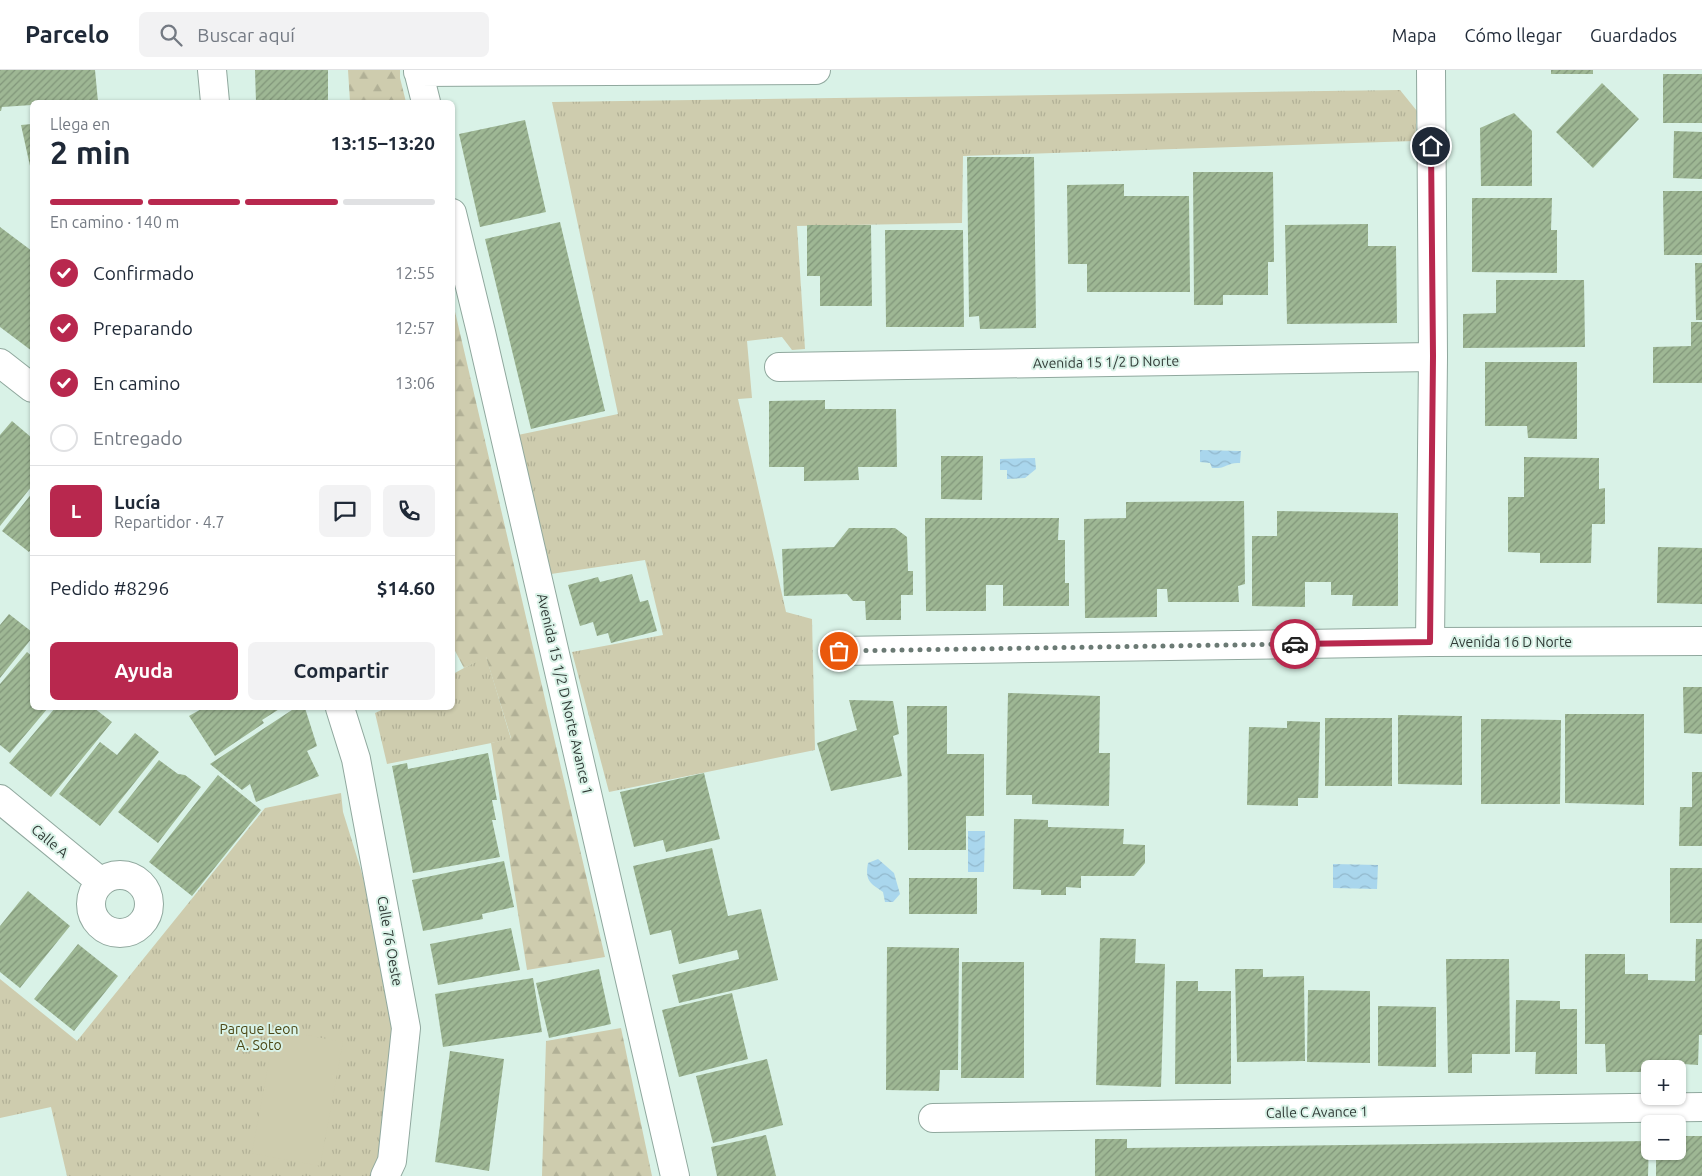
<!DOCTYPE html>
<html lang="es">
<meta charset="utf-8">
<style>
:root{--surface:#fff;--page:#f2f2f3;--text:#1f2937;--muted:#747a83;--line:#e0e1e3;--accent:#b8284e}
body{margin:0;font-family:Ubuntu,sans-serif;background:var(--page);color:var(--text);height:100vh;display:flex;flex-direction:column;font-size:19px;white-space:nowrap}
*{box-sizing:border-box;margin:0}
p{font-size:16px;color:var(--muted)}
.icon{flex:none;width:28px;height:28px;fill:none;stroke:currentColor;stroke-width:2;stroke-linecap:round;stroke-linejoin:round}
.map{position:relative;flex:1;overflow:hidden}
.drawer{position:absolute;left:30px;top:30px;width:425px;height:610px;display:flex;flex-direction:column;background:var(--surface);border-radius:8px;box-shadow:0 1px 4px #0004}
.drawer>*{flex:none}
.controls{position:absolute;left:1641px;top:990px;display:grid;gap:10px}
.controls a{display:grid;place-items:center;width:45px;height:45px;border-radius:8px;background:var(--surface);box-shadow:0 1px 4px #0004;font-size:25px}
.pin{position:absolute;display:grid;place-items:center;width:42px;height:42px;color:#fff;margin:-21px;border:2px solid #fff;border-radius:50%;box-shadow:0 1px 5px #0007}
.courier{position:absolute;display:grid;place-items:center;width:50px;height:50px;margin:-25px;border:4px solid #b8284e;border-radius:50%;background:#fff;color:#222;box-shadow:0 1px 6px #0007}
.head em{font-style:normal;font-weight:700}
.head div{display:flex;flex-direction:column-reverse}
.head{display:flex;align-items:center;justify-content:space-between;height:85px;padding:0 20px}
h1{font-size:32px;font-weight:700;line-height:38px}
.bar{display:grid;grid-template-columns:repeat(4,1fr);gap:8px 5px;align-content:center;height:60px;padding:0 20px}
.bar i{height:6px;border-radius:4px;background:var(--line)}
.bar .on{background:var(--accent)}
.bar p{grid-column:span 4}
.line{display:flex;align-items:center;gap:12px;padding:0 20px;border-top:1px solid var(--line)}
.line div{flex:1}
.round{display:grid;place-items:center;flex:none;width:52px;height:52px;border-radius:8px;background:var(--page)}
ol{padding:0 20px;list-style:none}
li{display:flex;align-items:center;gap:15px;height:55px}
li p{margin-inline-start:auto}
li .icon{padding:5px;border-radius:50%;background:var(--accent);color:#fff;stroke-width:4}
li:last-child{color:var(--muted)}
li i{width:28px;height:28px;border:2px solid var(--line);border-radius:50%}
.action{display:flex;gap:10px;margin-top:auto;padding:10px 20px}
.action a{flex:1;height:58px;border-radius:8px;background:var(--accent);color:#fff;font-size:20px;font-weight:700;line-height:58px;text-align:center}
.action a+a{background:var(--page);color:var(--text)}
header{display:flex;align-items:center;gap:30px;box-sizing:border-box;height:70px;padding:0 25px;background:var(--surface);border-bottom:1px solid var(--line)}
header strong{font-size:24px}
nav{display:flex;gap:28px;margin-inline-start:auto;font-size:18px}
.search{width:350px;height:45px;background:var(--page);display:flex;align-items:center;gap:12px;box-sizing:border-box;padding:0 18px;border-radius:8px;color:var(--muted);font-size:19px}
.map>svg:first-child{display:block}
.grass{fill:url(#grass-tufts)}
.forest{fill:url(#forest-firs)}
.pitch{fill:#ceccae}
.water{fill:url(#water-waves)}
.building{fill:url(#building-hatch)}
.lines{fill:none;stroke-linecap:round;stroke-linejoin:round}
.minor-casing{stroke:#90a89e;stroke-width:30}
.minor{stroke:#fff;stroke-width:28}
.done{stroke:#6b7a74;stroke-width:5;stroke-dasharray:0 9}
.route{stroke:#b8284e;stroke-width:6}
.labels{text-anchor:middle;stroke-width:4;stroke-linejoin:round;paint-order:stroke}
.street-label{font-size:14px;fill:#303a36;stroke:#d9f2e7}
.park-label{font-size:14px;fill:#4b4715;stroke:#d9f2e7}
</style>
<header>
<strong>Parcelo</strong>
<div class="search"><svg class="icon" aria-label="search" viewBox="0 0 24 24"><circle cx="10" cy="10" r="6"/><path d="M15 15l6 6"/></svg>Buscar aquí</div>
<nav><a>Mapa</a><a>Cómo llegar</a><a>Guardados</a></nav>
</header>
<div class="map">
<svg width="1702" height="1106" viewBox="0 0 1702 1106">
<defs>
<pattern id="grass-tufts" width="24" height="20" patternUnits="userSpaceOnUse" patternTransform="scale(1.25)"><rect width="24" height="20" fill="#ceccae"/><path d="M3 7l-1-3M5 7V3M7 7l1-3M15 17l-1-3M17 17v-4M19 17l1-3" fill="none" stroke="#b1b096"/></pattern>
<pattern id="forest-firs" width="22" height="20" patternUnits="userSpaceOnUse" patternTransform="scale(1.25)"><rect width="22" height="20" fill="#ceccae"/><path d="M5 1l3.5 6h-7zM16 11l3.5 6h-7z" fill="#b1b096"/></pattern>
<pattern id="water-waves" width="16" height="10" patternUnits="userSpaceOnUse" patternTransform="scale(1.25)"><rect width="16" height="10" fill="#a9d6ed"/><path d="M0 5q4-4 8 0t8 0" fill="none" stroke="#92b8cc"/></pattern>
<pattern id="building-hatch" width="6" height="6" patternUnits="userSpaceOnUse" patternTransform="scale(1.25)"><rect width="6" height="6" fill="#9eb794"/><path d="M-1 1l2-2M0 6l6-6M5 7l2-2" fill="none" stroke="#81967a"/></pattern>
</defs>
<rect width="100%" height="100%" fill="#d9f2e7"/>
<path class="grass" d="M1400 20 1417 41 1415 71 963 86 962 153 797 156 805 279 792 280 782 267 747 271 752 328 738 329 786 542 812 549 815 680 609 722 572 582 663 565 645 490 551 504 518 365 618 344 552 32Z
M486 586 511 669 387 694 375 643 386 638H452L453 604Z
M341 723 343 742 361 800 400 956 378 1106H67L51 1037 0 1048V909L77 971 265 738Z"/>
<path class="forest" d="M348 0H400V8L406 32H350Z
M453 233 605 887 527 900 491 673 511 668 486 587 464 598 453 577Z
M621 958 652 1106H542L546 971Z"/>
<path class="pitch" d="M275 959 343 972 320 1096 252 1083Z"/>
<path class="water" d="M1200 380 1241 381 1240 393C1227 392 1227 399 1212 398L1210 393 1200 392Z
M1035 388 1036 399 1025 408 1007 409V400H1000V389Z
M968 761H985L984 802H968Z
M878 789 894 803 900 824 893 832H885L883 822C869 813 865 810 868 793Z
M1333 794 1378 795 1377 819 1333 818Z"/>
<path class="building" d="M0 0H95L98 32H32V35L2 37 1 41H0Z
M255 0H328V32H256Z
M1551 0H1593V4H1551Z
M1663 4H1702V53H1663Z
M1602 13 1639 49 1593 98 1556 62Z
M1514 43 1532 61V116H1481L1480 58Z
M525 50 546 142 480 157 459 64Z
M32 54V105L21 55Z
M1674 61 1702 62V109L1673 108Z
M967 87H1034L1036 258 980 259 979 246 969 247Z
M1193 102H1273L1274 192H1268V225H1223V235H1194Z
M1124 114V126H1189L1190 222H1087V194H1068L1067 115Z
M1663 121H1702V185H1664Z
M1472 128H1552L1551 160H1557V203L1472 202Z
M560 152 605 341 531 359 485 169Z
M1368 154V176H1396L1397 253 1287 254 1285 155Z
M807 155H871L872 236H820V206H807Z
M0 157 32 181V281L0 257Z
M885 160H963L964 257H886Z
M1695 193H1702V250H1696Z
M1496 210H1584L1585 277 1463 278V244L1496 243Z
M1691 252H1702V313H1653V277L1691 276Z
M1485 292H1577V369L1528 368 1527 356H1485Z
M825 330V339H896L897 397H858L859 410 804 411V397H769V331Z
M12 351 32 368V416L0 456V365Z
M941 386H983L982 430 941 429Z
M1524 387 1599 388V419L1605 418V454H1592L1591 493H1540V483L1508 482V427H1524Z
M32 423V478L29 482 2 461Z
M1244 431 1245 514 1238 516 1239 532H1168L1167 519H1157V547L1085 548 1084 449 1126 448V432Z
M1277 441 1398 443V536H1352L1353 525H1331V512H1305V537L1252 536V466H1277Z
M925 448H1059L1058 470H1065V513H1069V536H1003V515H986V541H926Z
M849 458H895L907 467 908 501H913V525H901V550H866L865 531H853L847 524 784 526 782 479 834 477Z
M1658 477 1702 478V534L1657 533Z
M632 504 640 532 648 530 657 561 611 573 608 563 597 566 593 552 580 556 568 515 598 507 600 512Z
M9 544 32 562V568L0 608V555Z
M27 582 32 586V638H48L10 683 0 675V614Z
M1683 617H1702V664L1684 663Z
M1008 623 1100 626 1099 683H1110L1109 736 1032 734V725H1006Z
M849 630 893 631 899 664 893 666 902 706 831 721 817 673 857 660Z
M907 636H947V684H984V746H966V780H908Z
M55 638H94L112 652 51 727 9 693Z
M203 638H281L262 650 264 653 215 686 189 646Z
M295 638H305L317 676 307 681 319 706 256 732 250 714 242 720 210 694Z
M1565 644H1644V735L1565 733Z
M1398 645 1462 646V715L1398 714Z
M1325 648H1392V716H1325Z
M1481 649 1561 650 1560 734H1481Z
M1287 651 1320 652 1318 728H1298V736L1247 735 1249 657 1287 658Z
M135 663 159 682 100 756 59 724 100 672 117 685Z
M488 683 497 730H492L496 750H492L500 787 413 803 392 696 407 693 408 699Z
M159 690 178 704 185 705 201 717 158 773 118 742Z
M1692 702H1702V776H1679L1680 737H1692Z
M704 703 720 769 666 782 663 770 634 777 620 722Z
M218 705 261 740 192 826 149 792Z
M1014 749 1048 750V757L1124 759 1123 774 1145 775V793L1134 806H1081V818L1066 817V825H1041V820L1013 819Z
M712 778 728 846 761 839 778 910 679 933 672 905 739 889 738 884 737 880 679 894 671 860 650 865 633 796Z
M504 791 514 837 482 844 483 849 423 861 412 810Z
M1670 798H1702V853H1670Z
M909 808H977V844H909Z
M28 821 70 856 20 918 0 902V856Z
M511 858 520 900 438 915 430 874Z
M1100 868 1136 869 1135 893 1165 894 1161 1017 1096 1015Z
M1696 869H1702V965H1699L1698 995 1683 994V1014H1678V999H1650V1002H1606L1605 974H1585V884H1625V904H1648V910L1695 911Z
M78 874 118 906 74 961 34 929Z
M887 877 959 878 958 1000H940L939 1021 886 1020Z
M1446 889H1509L1510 984H1472V1003H1448Z
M962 892H1024V1008H961Z
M599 899 611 954 549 968 536 913Z
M1235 899H1263V907L1304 906 1305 991 1237 992Z
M533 908 542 962 443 977 435 924Z
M1176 911H1198V921H1231V1014H1175Z
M1308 920 1370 921V993L1307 992Z
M732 923 748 989 679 1007 662 940Z
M1516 930 1560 931V939H1577V1004H1535L1536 982H1515Z
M1378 936 1436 937V997L1378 996Z
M450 981 504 989 489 1101 435 1092Z
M767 989 783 1055 713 1073 696 1006Z
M766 1065 776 1106H717L711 1077Z
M1678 1066H1702V1106H1656V1081H1678Z
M1095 1069H1127V1078L1649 1071 1648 1106H1095Z"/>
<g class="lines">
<defs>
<path id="minor" d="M212 0 215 32
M418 0 426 32
M418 2 816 0
M452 143 481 262 675 1106
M0 293 32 318
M779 297 1433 287
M1430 572 1433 287 1431 0
M839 581 1430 572 1702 571
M340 638 356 689 406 958 392 1091 385 1106
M0 729 101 812
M91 834a29 29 0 1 1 58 0a29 29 0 1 1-58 0Z
M933 1048 1702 1037"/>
</defs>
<use href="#minor" class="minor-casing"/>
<use href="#minor" class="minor"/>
</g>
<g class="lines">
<path class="done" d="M839 581 1295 574"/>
<path class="route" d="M1295 574 1430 572 1433 286 1431 76"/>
</g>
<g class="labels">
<g class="street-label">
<text transform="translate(1106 292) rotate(-1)" y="5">Avenida 15 1/2 D Norte</text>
<text x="1511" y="577">Avenida 16 D Norte</text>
<text transform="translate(565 624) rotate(77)" y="5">Avenida 15 1/2 D Norte Avance 1</text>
<text transform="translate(50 771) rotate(40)" y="5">Calle A</text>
<text transform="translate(390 871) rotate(80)" y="5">Calle 76 Oeste</text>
<text transform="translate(1317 1042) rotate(-1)" y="5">Calle C Avance 1</text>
</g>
<g class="park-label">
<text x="259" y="964">Parque Leon<tspan x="259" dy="16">A. Soto</tspan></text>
</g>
</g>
</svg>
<div class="controls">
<a>+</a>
<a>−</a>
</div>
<div class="pin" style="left:839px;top:581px;background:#ea580c"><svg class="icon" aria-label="bag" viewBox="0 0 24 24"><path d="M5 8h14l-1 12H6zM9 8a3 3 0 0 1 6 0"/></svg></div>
<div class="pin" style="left:1431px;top:76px;background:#1f2937"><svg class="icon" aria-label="home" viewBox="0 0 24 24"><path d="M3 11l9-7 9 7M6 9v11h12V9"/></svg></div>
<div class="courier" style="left:1295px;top:574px"><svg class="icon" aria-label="car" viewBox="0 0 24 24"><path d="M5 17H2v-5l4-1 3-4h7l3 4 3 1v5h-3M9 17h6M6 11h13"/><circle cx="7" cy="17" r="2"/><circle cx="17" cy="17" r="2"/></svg></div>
<section class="drawer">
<div class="head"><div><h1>2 min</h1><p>Llega en</p></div><em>13:15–13:20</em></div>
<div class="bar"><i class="on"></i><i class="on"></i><i class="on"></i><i></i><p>En camino · 140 m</p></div>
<ol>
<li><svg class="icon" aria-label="check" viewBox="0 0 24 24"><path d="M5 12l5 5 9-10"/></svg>Confirmado<p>12:55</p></li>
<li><svg class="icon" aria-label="check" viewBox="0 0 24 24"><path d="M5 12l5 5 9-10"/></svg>Preparando<p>12:57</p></li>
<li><svg class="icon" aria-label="check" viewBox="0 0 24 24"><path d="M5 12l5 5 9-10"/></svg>En camino<p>13:06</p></li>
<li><i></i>Entregado</li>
</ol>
<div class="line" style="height:90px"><b class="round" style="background:var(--accent);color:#fff">L</b><div><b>Lucía</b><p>Repartidor · 4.7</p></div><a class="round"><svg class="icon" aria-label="chat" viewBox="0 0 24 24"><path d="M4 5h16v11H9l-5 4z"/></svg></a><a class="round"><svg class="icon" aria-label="phone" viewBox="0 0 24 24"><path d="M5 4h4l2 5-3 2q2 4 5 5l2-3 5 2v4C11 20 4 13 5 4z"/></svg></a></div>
<div class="line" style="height:65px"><div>Pedido #8296</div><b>$14.60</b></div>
<div class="action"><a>Ayuda</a><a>Compartir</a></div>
</section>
</div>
